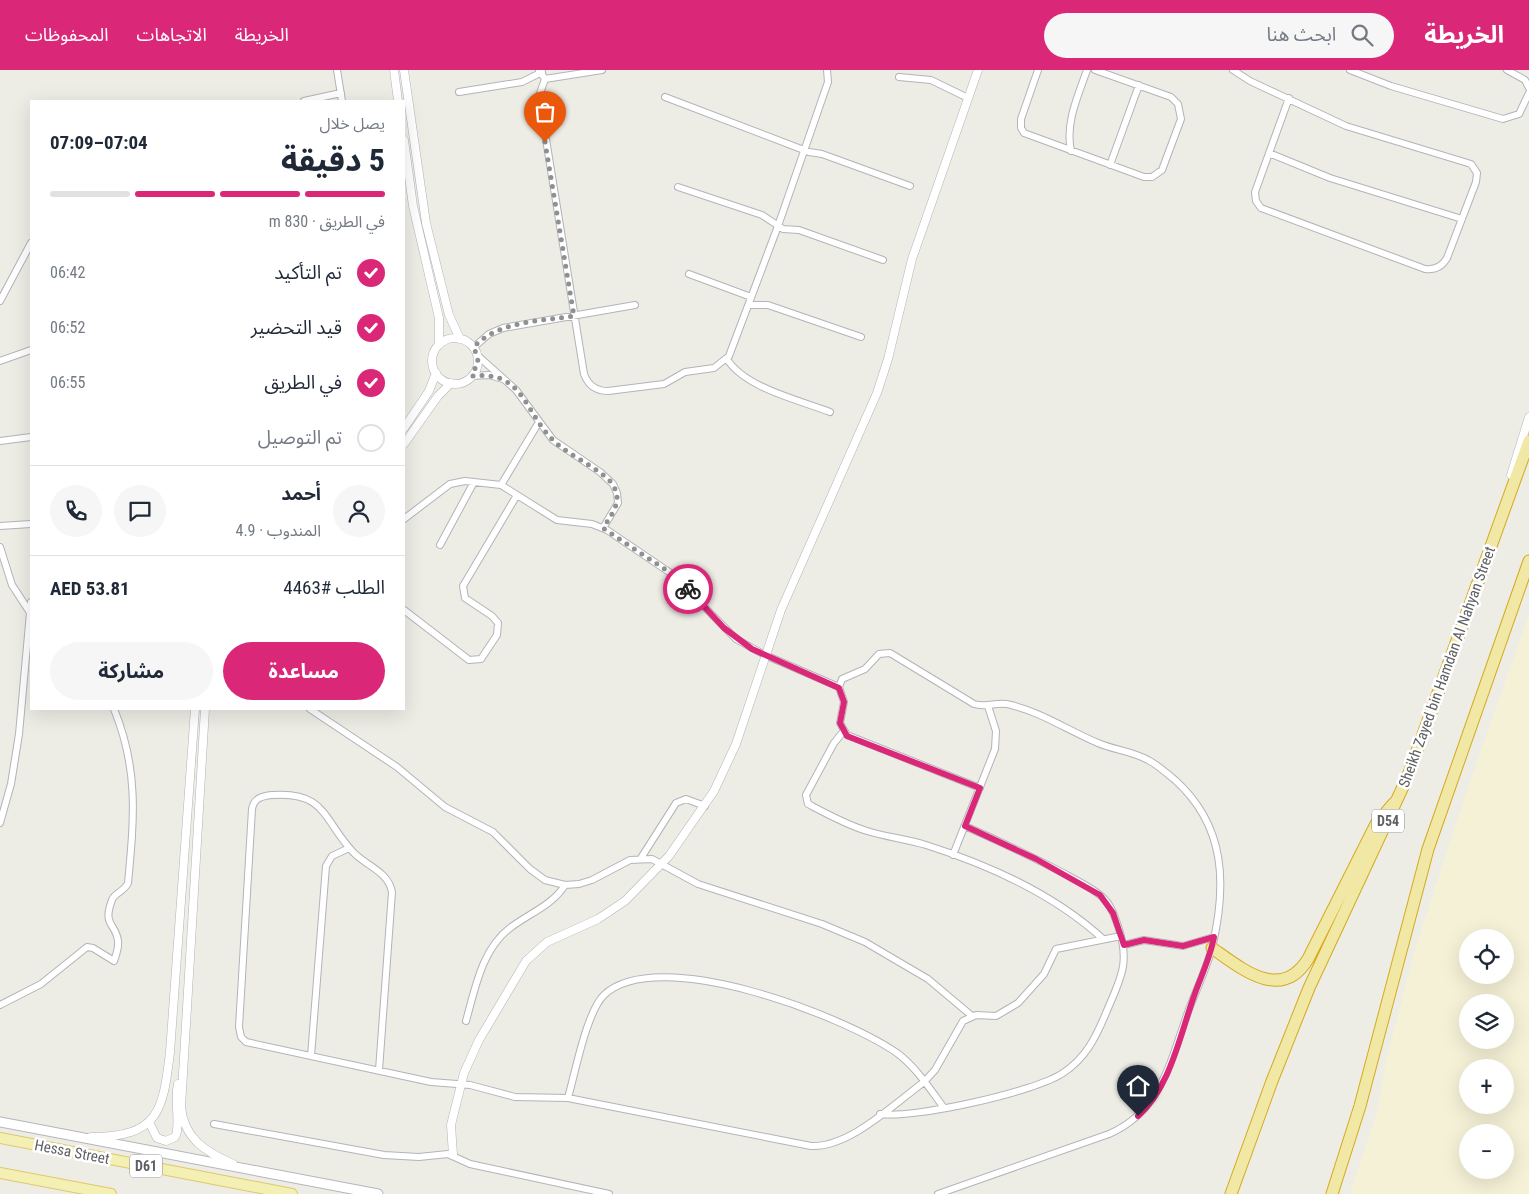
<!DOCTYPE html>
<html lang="ar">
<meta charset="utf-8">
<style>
:root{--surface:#fff;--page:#f6f6f7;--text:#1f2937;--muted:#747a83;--line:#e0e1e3;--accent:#db2777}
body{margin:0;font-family:"Roboto Condensed","Noto Sans Arabic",sans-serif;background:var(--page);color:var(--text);direction:rtl;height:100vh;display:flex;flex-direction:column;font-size:19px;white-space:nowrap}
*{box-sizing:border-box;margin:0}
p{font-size:16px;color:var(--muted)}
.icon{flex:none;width:28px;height:28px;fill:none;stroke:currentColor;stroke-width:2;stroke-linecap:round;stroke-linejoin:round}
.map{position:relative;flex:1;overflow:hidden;direction:ltr}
.side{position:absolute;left:30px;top:30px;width:375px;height:610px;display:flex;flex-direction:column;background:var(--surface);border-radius:0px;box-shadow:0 5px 20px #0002;direction:rtl}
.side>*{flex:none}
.controls{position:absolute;left:1459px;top:859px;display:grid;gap:10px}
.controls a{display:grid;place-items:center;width:55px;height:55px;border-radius:50%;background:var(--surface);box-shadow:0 5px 20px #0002;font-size:25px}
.pin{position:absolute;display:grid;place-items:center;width:42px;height:42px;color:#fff;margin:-51px -21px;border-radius:50% 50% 50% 0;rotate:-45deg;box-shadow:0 0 5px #0007}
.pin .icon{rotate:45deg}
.courier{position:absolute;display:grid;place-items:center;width:50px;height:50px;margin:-25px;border:4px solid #db2777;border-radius:50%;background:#fff;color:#222;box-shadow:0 1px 6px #0007}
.headline em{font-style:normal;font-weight:700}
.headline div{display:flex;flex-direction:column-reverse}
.headline{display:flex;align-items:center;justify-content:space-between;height:85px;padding:0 20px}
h1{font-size:32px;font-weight:700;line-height:38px}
.bar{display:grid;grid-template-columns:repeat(4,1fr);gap:8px 5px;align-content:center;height:60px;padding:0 20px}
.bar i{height:6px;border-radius:4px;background:var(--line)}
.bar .on{background:var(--accent)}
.bar p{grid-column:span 4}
.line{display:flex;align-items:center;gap:12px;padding:0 20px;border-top:1px solid var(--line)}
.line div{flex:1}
.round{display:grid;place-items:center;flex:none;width:52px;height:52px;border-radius:26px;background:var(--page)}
ol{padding:0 20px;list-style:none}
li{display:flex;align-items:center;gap:15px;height:55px}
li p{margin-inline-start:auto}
li .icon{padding:5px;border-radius:50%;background:var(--accent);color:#fff;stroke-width:4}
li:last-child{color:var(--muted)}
li i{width:28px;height:28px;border:2px solid var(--line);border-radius:50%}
.action{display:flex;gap:10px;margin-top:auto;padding:10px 20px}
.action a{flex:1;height:58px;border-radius:30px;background:var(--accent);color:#fff;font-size:20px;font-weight:700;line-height:58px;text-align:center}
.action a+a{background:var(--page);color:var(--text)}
header{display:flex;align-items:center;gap:30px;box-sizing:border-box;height:70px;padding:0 25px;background:var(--accent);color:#fff}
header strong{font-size:24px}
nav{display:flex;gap:28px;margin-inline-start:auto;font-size:18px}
.search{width:350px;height:45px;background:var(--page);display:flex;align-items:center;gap:12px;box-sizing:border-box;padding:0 18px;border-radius:28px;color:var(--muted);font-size:19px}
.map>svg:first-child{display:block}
.sand{fill:#f5f1d7;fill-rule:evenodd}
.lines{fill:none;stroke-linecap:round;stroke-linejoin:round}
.minor-casing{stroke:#b2b4b8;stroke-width:8}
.tertiary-casing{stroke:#b2b4b8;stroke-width:9}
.secondary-casing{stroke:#b4b6ba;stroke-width:11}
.primary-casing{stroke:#dfc86c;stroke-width:12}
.trunk-casing{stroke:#d4aa1e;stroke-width:13}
.minor{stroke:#fff;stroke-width:6}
.tertiary{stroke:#fff;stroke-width:8}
.secondary{stroke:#fff;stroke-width:9}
.primary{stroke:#f4efb3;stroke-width:10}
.trunk{stroke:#f2e8a6;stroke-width:11}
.done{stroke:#8f9090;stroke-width:5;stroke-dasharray:0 9}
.route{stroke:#db2777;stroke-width:6}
.labels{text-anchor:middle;stroke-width:5;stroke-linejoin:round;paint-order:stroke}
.shield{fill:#fff;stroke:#8e8f92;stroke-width:1}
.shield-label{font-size:14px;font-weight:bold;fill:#5d5f63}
.street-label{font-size:15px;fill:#5d5f63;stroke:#fff}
</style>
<header>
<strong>الخريطة</strong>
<div class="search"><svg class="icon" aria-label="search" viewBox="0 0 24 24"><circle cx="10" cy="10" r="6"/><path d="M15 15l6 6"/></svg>ابحث هنا</div>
<nav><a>الخريطة</a><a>الاتجاهات</a><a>المحفوظات</a></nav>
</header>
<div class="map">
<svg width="1529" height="1124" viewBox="0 0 1529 1124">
<rect width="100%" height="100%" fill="#edece5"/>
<path class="sand" d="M1529 544V1124H1350L1377 1042 1386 991 1415 879 1464 729ZM1468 868H1505V905H1468ZM1468 932H1505V970H1468ZM1468 998H1505V1035H1468ZM1468 1062H1505V1100H1468Z"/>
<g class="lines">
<defs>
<path id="minor" d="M337 0 342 31
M539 0 545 9 539 26 584 304C588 315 596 321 608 321L664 314 685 302 714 298 729 286 778 156 828 12 827 0
M1038 0 1021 49V58L1024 63 1144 107H1152L1162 100 1181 49 1178 34 1171 27 1095 0
M1233 0 1250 11 1346 56 1471 94 1477 103 1476 112 1447 188C1442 197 1435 200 1425 199L1261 138 1256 131 1255 122 1289 28
M1350 0 1391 16 1503 49 1519 44 1529 23
M1507 0 1525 10 1529 18
M899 7 931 10 968 28
M545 9 602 0
M459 22 522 12 542 2
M665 27 809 82 822 84 910 116
M304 31 341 23
M1071 81C1065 53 1078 26 1087 0
M1269 83 1330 108 1462 149
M1110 95 1139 15
M678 117 762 145 783 159 799 160 883 190
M689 204 751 227
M0 231 31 173
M749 235H768L861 267
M474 277 489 264 503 258 635 235
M477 285 516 320 553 370 600 402 613 414 617 423 618 433 603 458
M727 289C745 318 799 330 830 342
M0 291 31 280
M472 306 489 305 503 309
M0 371 31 367
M501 415 539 352
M404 449 450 414 465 411 501 415 557 450 592 454 607 460 672 504 736 569 765 585 839 617
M0 456 31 454
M440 475 474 412
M0 477 12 515 29 541
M404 540 469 590 481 589 497 565 498 553 492 546 465 528 463 516 517 425
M310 639 397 697 445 737 493 762 530 799 545 810 565 815 579 814 592 810 630 790 652 789 698 814 822 854 865 872 928 909 972 946
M843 662 834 673 806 725 808 734C827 744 847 755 867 761 886 767 907 769 926 775 989 795 1054 824 1103 869
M0 753 11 714 19 664 31 532
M953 785 995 679 996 661 988 636
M641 788 676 733 686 729 705 736
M1124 875 1144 870 1183 876 1214 867
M0 935 41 914 87 877 93 878 114 891C116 885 119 878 118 871 116 853 102 856 112 830 115 822 124 822 128 813 134 749 139 700 114 639
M466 951C475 919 482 879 510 858 528 844 553 835 565 815
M311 986 326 796 332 786 349 778
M379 1000 392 822C388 801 366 796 353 782 323 750 326 721 272 725 262 726 254 728 252 739L239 957 241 967 246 972 431 1012 470 1015 515 1027 568 1028 811 1076C849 1078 894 1034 924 1012L935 1000 963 951 976 945 996 946 1018 933 1044 904 1056 879 1121 866
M568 1028C575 1003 587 941 604 925 658 874 844 946 897 983 916 997 930 1019 944 1038
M880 1044C913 1049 1035 1022 1063 1003 1086 988 1096 967 1106 943 1120 909 1131 894 1118 856 1115 848 1113 840 1107 832 1097 820 1081 813 1067 805 1033 787 999 771 965 756
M214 1054 384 1085 419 1087 448 1084 470 1094 609 1124
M938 1124 1109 1064C1161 1042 1171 990 1188 942 1196 920 1206 900 1212 878 1227 815 1226 756 1175 710 1166 703 1158 695 1148 690 1132 681 1114 680 1098 673 1069 661 1041 642 1011 635 998 631 987 638 974 634L890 583 879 584 865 599 842 609 839 617 844 632 840 653 847 665 980 718"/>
<path id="tertiary" d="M394 0 398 31
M404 0 426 153 449 245 460 269
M404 70 413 136 439 248V275
M432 291a23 23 0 1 1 46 0a23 23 0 1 1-46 0Z
M404 358 429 321 436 303
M404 374 438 326 451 313
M1511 405 1529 347
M205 639 181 1037C184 1069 206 1082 233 1094
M149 1052 157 1068 166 1071 175 1067C181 1058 174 1030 178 1014
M91 1067C159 1067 163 1041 170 982L195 639
M453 1085 451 1055 464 1003 479 970 526 891 547 872 598 849 625 831 669 786 714 721 736 674 781 540 877 323 888 289 912 189 978 0"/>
<path id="secondary" d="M0 1052 378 1124"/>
<path id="primary" d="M0 1068 292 1124
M0 1103 111 1124"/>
<path id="trunk" d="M1212 878C1241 898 1281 933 1308 889L1376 754 1394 733
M1231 1124 1272 1011 1309 918 1408 706 1529 371
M1332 1124 1360 1036 1428 779 1529 491"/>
</defs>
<use href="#minor" class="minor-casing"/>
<use href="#tertiary" class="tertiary-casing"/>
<use href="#secondary" class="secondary-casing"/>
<use href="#primary" class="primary-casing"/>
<use href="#trunk" class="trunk-casing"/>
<use href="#minor" class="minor"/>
<use href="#tertiary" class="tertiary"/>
<use href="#secondary" class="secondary"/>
<use href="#primary" class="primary"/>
<use href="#trunk" class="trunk"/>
</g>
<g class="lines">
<path class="done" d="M545 72 574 246C542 251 497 251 474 277L478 291 472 306C524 300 524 342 553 370 569 386 592 394 609 410 625 428 614 441 603 458L672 504 688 519"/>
<path class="route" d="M688 519 724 558 752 579 839 618 844 632 840 653 847 666 980 718 965 756 1036 789 1100 825 1113 843 1124 875 1144 870 1183 876 1214 867C1210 889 1200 908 1193 929 1179 969 1170 1017 1138 1046"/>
</g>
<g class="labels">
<g class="shield">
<rect x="1372" y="739.5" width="32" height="23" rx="4"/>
<rect x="130" y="1084.5" width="32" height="23" rx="4"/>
</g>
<g class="shield-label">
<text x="1388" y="756">D54</text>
<text x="146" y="1101">D61</text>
</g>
<g class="street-label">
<text transform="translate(1447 597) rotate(-70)" y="5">Sheikh Zayed bin Hamdan Al Nahyan Street</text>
<text transform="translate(72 1082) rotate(11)" y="5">Hessa Street</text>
</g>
</g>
</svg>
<div class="controls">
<a><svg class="icon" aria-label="locate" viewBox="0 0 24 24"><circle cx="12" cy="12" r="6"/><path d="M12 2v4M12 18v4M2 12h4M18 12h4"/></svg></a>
<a><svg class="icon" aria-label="layers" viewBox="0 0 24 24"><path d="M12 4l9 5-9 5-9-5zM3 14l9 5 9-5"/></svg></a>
<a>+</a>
<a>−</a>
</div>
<div class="pin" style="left:545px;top:72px;background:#ea580c"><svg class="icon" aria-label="bag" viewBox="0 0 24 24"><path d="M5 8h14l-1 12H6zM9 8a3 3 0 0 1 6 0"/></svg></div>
<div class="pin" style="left:1138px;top:1046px;background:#1f2937"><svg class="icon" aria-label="home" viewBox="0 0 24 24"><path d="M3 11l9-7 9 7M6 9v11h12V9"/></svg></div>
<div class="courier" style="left:688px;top:519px"><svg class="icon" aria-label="bike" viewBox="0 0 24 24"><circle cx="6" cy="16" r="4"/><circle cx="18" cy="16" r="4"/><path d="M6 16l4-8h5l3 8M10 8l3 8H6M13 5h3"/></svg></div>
<section class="side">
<div class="headline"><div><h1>5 دقيقة</h1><p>يصل خلال</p></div><em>07:04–07:09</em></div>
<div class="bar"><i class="on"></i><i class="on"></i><i class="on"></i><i></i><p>في الطريق · 830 m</p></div>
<ol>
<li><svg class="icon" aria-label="check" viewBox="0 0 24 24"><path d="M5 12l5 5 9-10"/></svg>تم التأكيد<p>06:42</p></li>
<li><svg class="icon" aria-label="check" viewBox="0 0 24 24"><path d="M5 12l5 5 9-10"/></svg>قيد التحضير<p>06:52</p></li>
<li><svg class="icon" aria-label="check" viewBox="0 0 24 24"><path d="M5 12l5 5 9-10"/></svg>في الطريق<p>06:55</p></li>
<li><i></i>تم التوصيل</li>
</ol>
<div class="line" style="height:90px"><a class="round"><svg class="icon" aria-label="person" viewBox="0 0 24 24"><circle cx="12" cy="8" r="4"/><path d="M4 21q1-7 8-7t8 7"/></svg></a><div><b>أحمد</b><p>المندوب · 4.9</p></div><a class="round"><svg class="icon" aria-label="chat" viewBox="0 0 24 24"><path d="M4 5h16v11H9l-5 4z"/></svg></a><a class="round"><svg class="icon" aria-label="phone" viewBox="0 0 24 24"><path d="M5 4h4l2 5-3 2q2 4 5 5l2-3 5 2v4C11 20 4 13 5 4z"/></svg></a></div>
<div class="line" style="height:65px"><div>الطلب #4463</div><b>AED 53.81</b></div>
<div class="action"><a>مساعدة</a><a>مشاركة</a></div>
</section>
</div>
